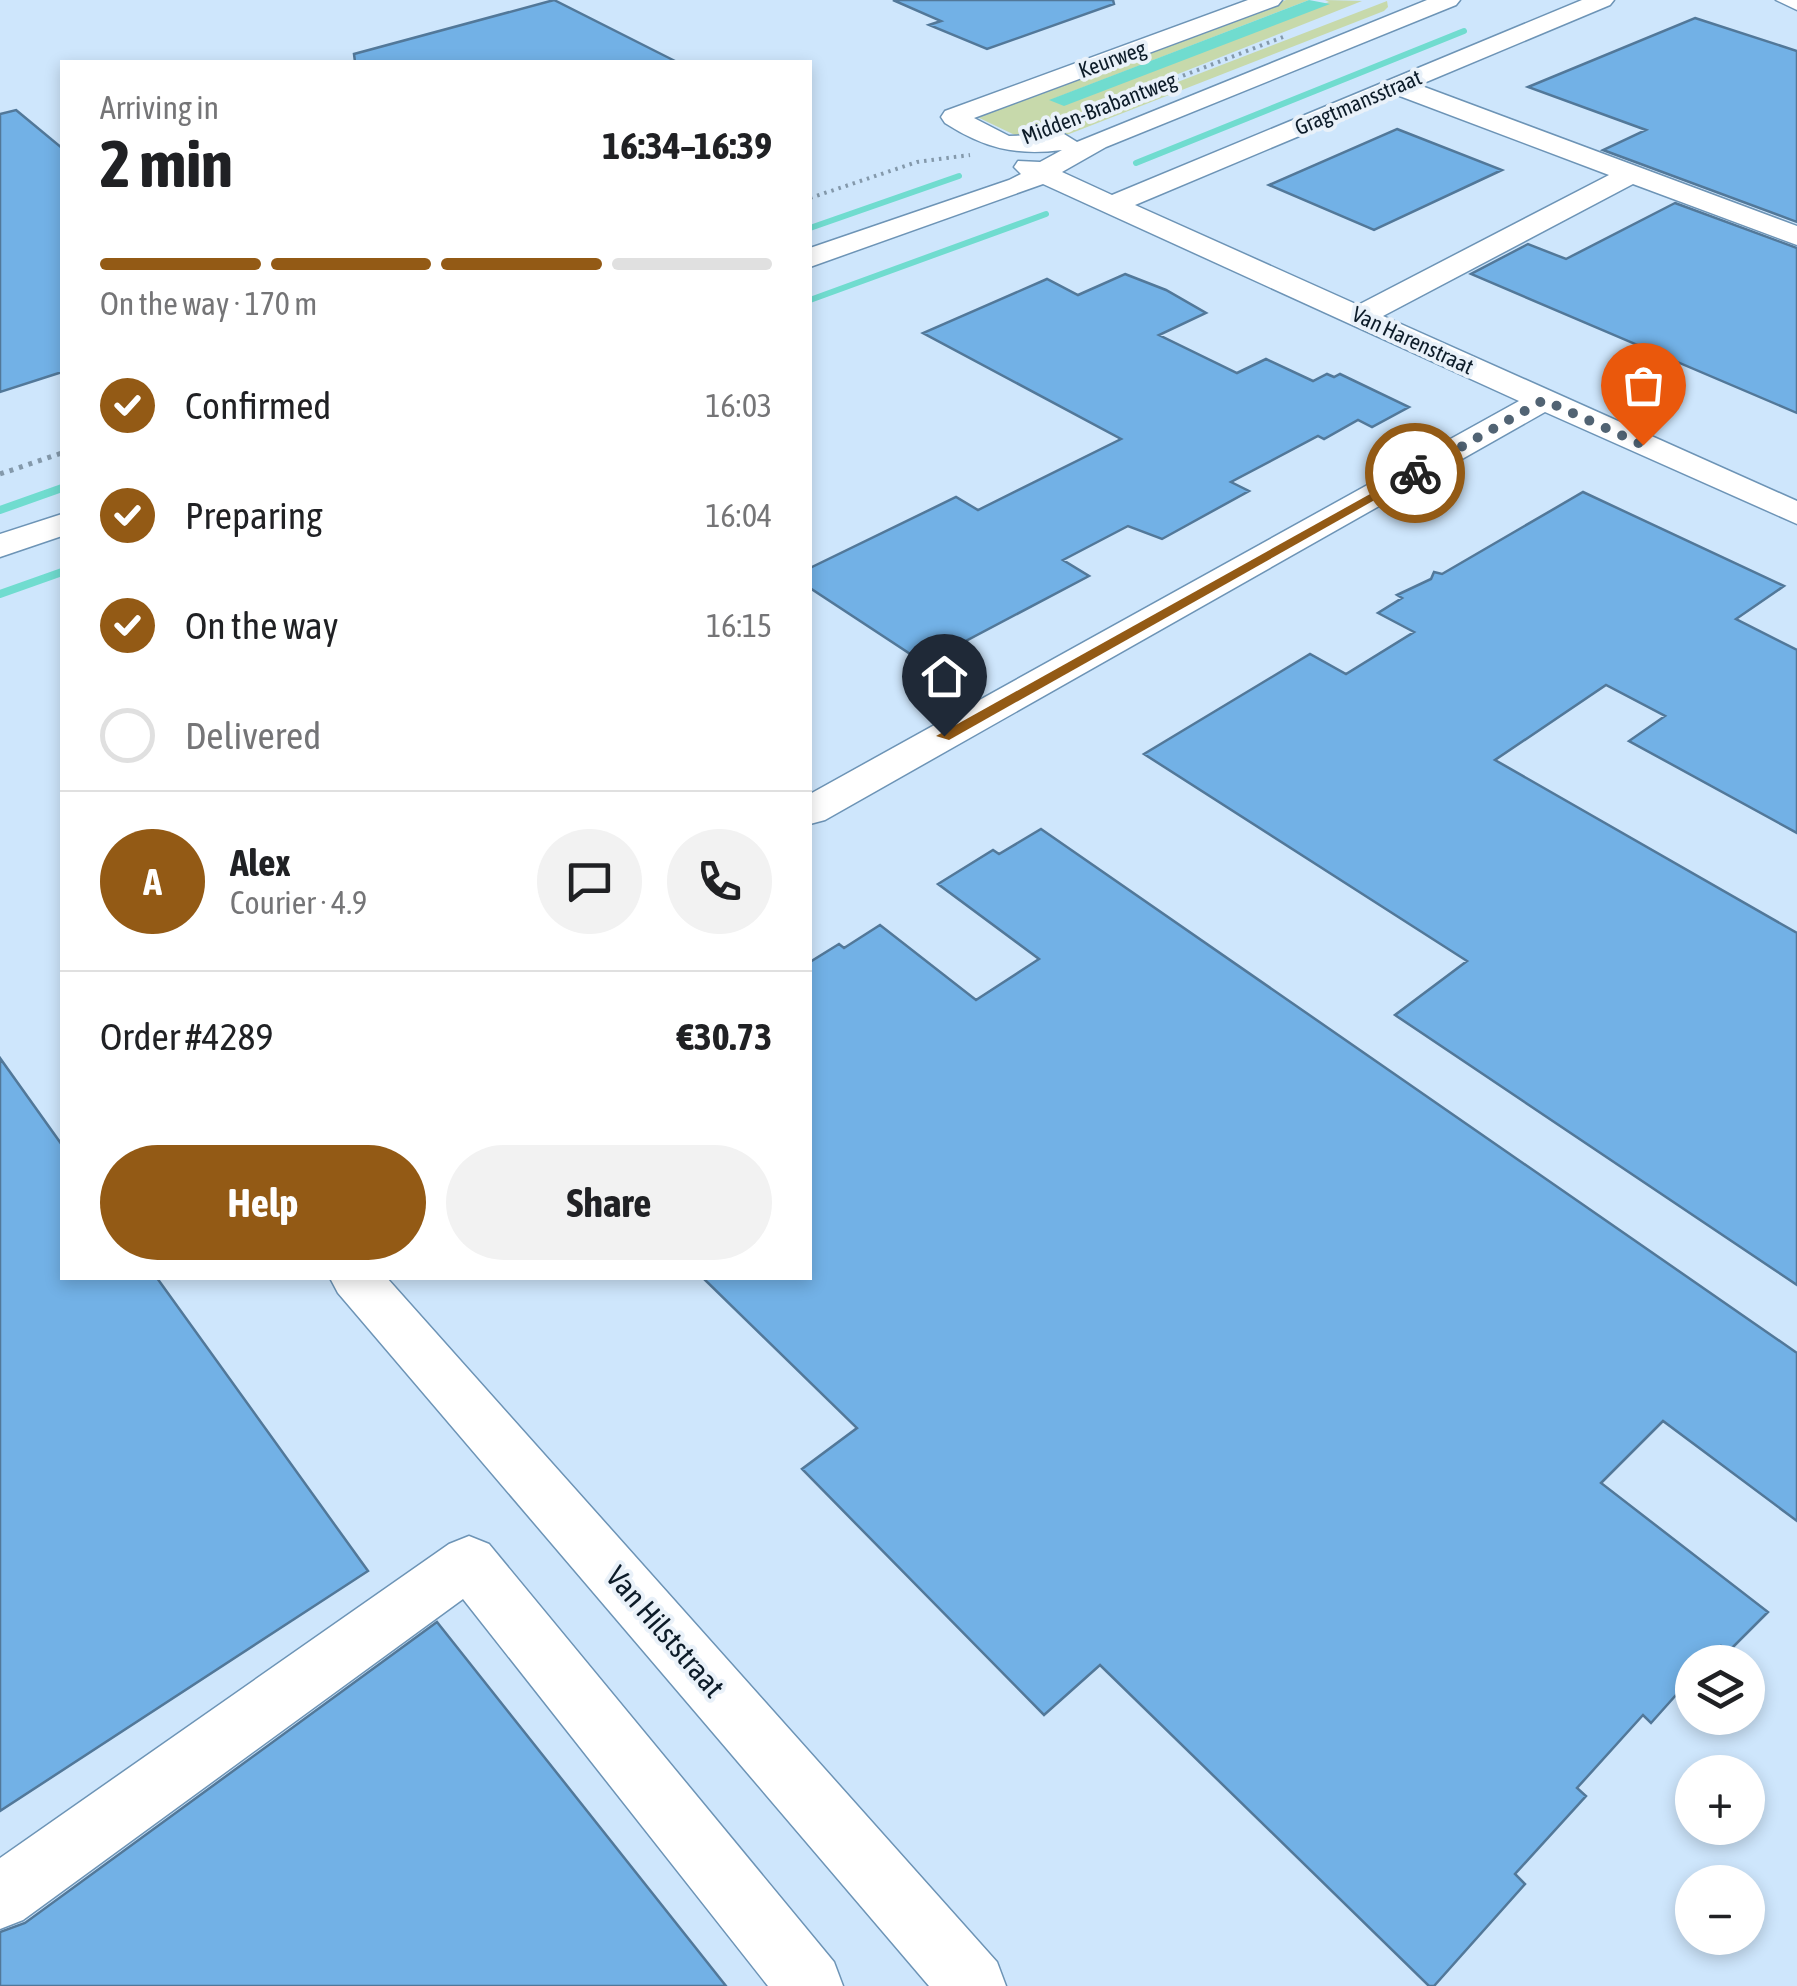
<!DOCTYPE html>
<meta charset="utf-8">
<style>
:root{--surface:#fff;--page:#f2f2f2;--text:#202124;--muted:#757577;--line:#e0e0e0;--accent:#935a15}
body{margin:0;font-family:"Asap Condensed",sans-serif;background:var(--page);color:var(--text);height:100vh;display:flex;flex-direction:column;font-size:38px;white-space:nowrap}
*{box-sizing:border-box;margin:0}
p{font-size:32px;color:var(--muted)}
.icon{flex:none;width:55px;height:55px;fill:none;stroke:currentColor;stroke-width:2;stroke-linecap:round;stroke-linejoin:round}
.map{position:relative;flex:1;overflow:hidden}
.panel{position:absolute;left:60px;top:60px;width:752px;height:1220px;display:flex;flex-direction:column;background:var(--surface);border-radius:0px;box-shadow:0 5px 15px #0003}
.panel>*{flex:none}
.controls{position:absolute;left:1675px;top:1645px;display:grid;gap:20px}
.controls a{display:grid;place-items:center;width:90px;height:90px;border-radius:50%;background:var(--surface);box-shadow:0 5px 15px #0003;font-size:50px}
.pin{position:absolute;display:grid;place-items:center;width:85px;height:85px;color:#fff;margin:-102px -42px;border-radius:50% 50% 50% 0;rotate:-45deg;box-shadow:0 0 10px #0007}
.pin .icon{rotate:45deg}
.courier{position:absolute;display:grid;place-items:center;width:100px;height:100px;margin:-50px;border:8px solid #935a15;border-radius:50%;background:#fff;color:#222;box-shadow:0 2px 12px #0007}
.head em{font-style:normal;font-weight:700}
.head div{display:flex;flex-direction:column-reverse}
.head{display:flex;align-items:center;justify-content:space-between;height:170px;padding:0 40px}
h1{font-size:65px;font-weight:700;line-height:75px}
.bar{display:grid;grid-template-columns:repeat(4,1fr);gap:15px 10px;align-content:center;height:120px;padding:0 40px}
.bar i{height:12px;border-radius:8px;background:var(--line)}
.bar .selected{background:var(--accent)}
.bar p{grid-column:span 4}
.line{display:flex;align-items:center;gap:25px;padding:0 40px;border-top:2px solid var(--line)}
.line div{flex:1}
.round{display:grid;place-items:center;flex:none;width:105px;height:105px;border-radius:52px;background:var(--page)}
ol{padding:0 40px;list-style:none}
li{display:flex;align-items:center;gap:30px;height:110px}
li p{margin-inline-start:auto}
li .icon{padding:10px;border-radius:50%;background:var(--accent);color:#fff;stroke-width:4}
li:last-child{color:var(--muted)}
li i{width:55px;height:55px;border:5px solid var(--line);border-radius:50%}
.cta{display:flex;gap:20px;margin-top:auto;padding:20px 40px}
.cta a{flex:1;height:115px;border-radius:60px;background:var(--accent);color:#fff;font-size:40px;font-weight:700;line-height:115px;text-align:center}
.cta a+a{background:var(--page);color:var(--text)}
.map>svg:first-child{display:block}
.green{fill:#c7d9ab}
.water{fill:#70dccf}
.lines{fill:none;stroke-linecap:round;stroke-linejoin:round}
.stream-far1{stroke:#70dccf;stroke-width:6}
.stream{stroke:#70dccf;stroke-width:8}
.building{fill:#72b1e6;stroke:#527899;stroke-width:2.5}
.minor-casing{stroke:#6d94b6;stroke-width:3}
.path-far1{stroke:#8499ab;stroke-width:4;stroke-dasharray:2.5 5;stroke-linecap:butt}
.path{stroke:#8499ab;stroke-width:5;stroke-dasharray:4 6;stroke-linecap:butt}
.minor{fill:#fff;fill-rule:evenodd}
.route{fill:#935a15}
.done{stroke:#516373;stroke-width:10;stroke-dasharray:0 18}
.labels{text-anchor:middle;stroke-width:8;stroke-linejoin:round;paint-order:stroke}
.far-street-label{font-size:22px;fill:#0d1c29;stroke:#e9f1f9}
.near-street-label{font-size:30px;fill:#0d1c29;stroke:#e9f1f9}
</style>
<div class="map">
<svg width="1797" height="1986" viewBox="0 0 1797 1986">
<rect width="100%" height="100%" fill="#cee6fc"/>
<path class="green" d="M1286 0H1309L1050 100 1329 2 1325 0 1362 1 1019 137 973 115Z
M1387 1 1388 7 1384 11 1077 131 1046 143 1025 141Z"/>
<path class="water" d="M1309 0 1330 4 1064 106 1049 100Z"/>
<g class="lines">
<path class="stream-far1" d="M1136 163 1464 31
M810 228 959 176
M810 300 1046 214"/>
<path class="stream" d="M0 510 62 488
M0 594 62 572"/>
</g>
<path class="building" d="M554 0 677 62H355L354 54Z
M893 0H1113L1114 4 987 49 929 25 941 21Z
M1695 18 1797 51V222L1603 150 1646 130 1528 87Z
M16 110 62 148V372L0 392V114Z
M1397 129 1502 170 1374 230 1269 185Z
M1675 203 1797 248V413L1471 274 1528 244 1566 259Z
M1125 274 1166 290 1206 313 1159 335 1237 373 1266 359 1313 381 1327 374 1334 377 1340 374 1409 407 1372 427 1358 420 1324 439 1318 436 1231 482 1249 491 1162 539 1128 526 1063 560 1089 576 924 663 810 588V568L956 497 978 510 1121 439 923 333 1047 279 1078 295Z
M1583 492 1784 586 1736 619 1797 650V833L1629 741 1665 716 1606 685 1495 760 1797 933V1285L1395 1015 1467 961 1144 754 1310 654 1346 674 1414 632 1378 613 1402 598 1397 595 1431 579 1434 572 1442 574Z
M1041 829 1797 1353V1521L1663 1421 1601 1483 1768 1612 1728 1652 1721 1646 1706 1662H1692V1677L1651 1723 1643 1715 1577 1788 1586 1796 1515 1874 1525 1884 1434 1986H1429L1100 1665 1044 1715 802 1469 857 1428 703 1278H810V962L839 944 844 948 880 925 976 1000 1039 959 938 884 993 850 999 854Z
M0 1058 62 1145V1278H157L368 1571 0 1811Z
M437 1622 726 1986H0V1932L25 1923Z"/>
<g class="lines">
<defs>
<path id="minor" d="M1248 0H1282L1278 5 974 118 1009 136 1064 134 1077 142 1427 0H1460L1456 5 1106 147 1062 172 1112 195 1582 0H1614L1610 5 1419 85 1797 226V245L1633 184 1383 316 1797 501V524L1545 412 825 820 810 824V794L1519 401 1043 184 810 267V248L1009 180 1021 174 1014 167 1018 161 1040 162 1062 150C1015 156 984 148 945 123L941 117 945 111ZM1397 95 1609 175 1358 305 1135 205Z
M1776 0H1797V10Z
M62 514V536L0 557V534Z
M330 1278H387L997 1962 1006 1986H929L338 1293Z
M469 1536 489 1544 834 1962 843 1986H768L463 1599 23 1920 0 1929V1858L449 1544Z"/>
</defs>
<use href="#minor" class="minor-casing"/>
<path class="path-far1" d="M1071 119 1283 37
M810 198 917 162 970 155"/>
<path class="path" d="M0 474 62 453"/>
<use href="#minor" class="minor"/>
</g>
<path class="route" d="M1415 469 1419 475 949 740 936 736Z"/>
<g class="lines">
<path class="done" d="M1415 473 1544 400 1643 445"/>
</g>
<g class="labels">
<g class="far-street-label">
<text transform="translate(1112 59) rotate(-20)" y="8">Keurweg</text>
<text transform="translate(1358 102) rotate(-23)" y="8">Gragtmansstraat</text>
<text transform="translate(1099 108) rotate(-21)" y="8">Midden-Brabantweg</text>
<text transform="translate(1413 340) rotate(25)" y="8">Van Harenstraat</text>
</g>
<g class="near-street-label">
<text transform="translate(665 1632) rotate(49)" y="10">Van Hilststraat</text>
</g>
</g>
</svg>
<div class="controls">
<a><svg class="icon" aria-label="layers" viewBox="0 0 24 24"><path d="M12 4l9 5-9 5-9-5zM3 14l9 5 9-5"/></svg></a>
<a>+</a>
<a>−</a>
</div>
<div class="pin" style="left:1643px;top:445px;background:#ea580c"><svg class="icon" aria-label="bag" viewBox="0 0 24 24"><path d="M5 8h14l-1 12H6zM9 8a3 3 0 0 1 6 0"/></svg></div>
<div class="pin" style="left:944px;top:736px;background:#1f2937"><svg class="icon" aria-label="home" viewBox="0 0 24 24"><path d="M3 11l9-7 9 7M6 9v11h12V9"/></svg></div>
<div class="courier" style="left:1415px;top:473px"><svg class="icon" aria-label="bike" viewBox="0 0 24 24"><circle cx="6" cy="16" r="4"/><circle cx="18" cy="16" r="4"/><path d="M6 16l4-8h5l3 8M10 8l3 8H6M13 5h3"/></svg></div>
<section class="panel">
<div class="head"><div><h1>2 min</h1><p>Arriving in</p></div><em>16:34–16:39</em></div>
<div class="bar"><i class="selected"></i><i class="selected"></i><i class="selected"></i><i></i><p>On the way · 170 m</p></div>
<ol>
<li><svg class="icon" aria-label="check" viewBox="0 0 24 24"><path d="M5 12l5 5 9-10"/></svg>Confirmed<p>16:03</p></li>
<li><svg class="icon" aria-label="check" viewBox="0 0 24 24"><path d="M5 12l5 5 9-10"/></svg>Preparing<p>16:04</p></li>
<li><svg class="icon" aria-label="check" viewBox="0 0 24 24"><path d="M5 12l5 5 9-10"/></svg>On the way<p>16:15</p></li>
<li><i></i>Delivered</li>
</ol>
<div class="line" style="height:180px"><b class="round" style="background:var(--accent);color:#fff">A</b><div><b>Alex</b><p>Courier · 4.9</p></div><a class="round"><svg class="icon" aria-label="chat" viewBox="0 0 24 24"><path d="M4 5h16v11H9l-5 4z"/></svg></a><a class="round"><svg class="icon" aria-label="phone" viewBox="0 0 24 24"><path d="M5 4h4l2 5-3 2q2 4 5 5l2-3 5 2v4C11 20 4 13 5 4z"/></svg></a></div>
<div class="line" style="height:130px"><div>Order #4289</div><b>€30.73</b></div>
<div class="cta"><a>Help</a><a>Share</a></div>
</section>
</div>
